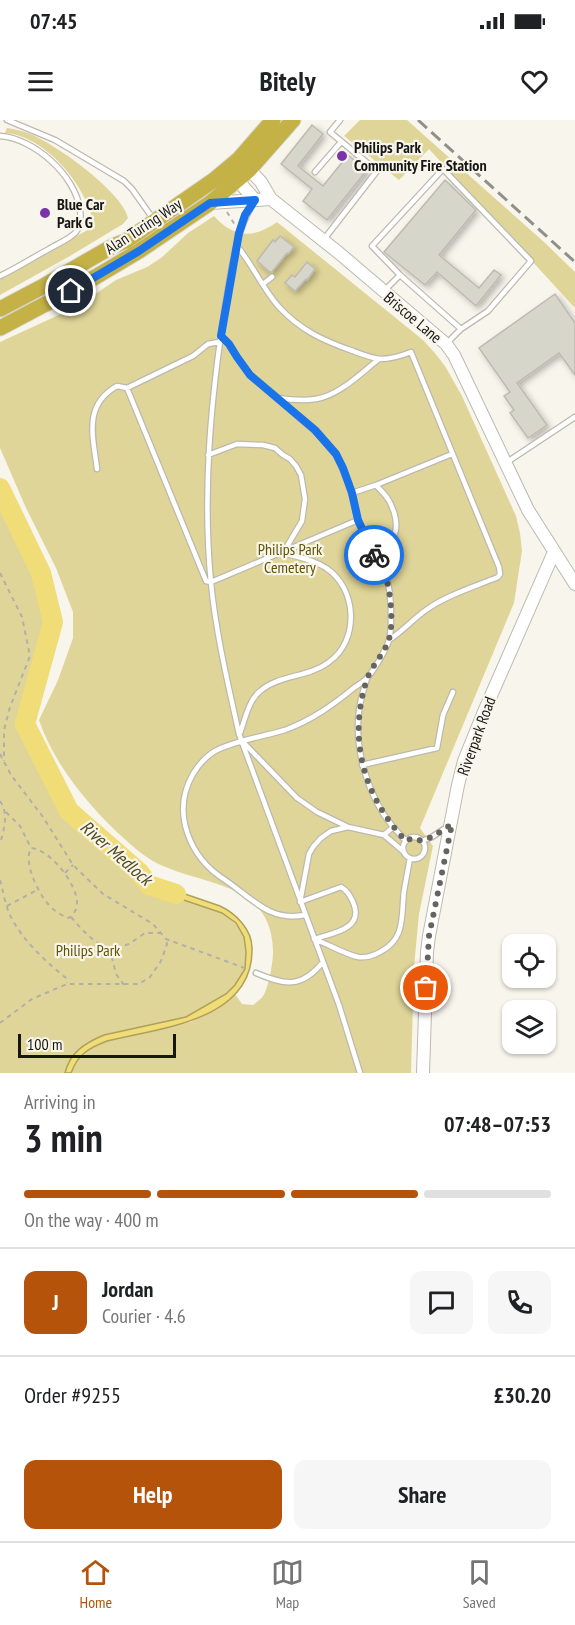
<!DOCTYPE html>
<meta charset="utf-8">
<style>
:root{--surface:#fff;--page:#f6f6f6;--text:#202124;--muted:#757577;--line:#e0e0e0;--accent:#b45309}
body{margin:0;font-family:"PT Sans Narrow",sans-serif;background:var(--page);color:var(--text);height:100vh;display:flex;flex-direction:column;font-size:22px;white-space:nowrap}
*{box-sizing:border-box;margin:0}
p{font-size:20px;color:var(--muted)}
.icon{flex:none;width:33px;height:33px;fill:none;stroke:currentColor;stroke-width:2;stroke-linecap:round;stroke-linejoin:round}
.map{position:relative;height:953px;overflow:hidden}
.drawer{display:flex;flex-direction:column;background:var(--surface);flex:1}
.drawer>*{flex:none}
.controls{position:absolute;left:502px;top:814px;display:grid;gap:12px}
.controls a{display:grid;place-items:center;width:54px;height:54px;border-radius:12px;background:var(--surface);box-shadow:0 2px 4px #0004;font-size:30px}
.scale{position:absolute;left:18px;bottom:15px;width:158px;box-sizing:border-box;padding-left:6px;border:3px solid #161612;border-top:0;font-size:16px;line-height:21px;white-space:nowrap;color:#161612;-webkit-text-stroke:4px #f8f6ec;paint-order:stroke}
.pin{position:absolute;display:grid;place-items:center;width:51px;height:51px;color:#fff;margin:-26px;border:3px solid #fff;border-radius:50%;box-shadow:0 2px 6px #0007}
.courier{position:absolute;display:grid;place-items:center;width:60px;height:60px;margin:-30px;border:4px solid #1a73e8;border-radius:50%;background:#fff;color:#222;box-shadow:0 2px 8px #0007}
.head em{font-style:normal;font-weight:800}
.head div{display:flex;flex-direction:column-reverse}
.head{display:flex;align-items:center;justify-content:space-between;height:102px;padding:0 24px}
h1{font-size:39px;font-weight:800;line-height:45px}
.bar{display:grid;grid-template-columns:repeat(4,1fr);gap:9px 6px;align-content:center;height:72px;padding:0 24px}
.bar i{height:8px;border-radius:4px;background:var(--line)}
.bar .selected{background:var(--accent)}
.bar p{grid-column:span 4}
.line{display:flex;align-items:center;gap:15px;padding:0 24px;border-top:2px solid var(--line)}
.line div{flex:1}
.round{display:grid;place-items:center;flex:none;width:63px;height:63px;border-radius:12px;background:var(--page)}
.action{display:flex;gap:12px;margin-top:auto;padding:12px 24px}
.action a{flex:1;height:69px;border-radius:12px;background:var(--accent);color:#fff;font-size:24px;font-weight:800;line-height:69px;text-align:center}
.action a+a{background:var(--page);color:var(--text)}
.status{display:flex;justify-content:space-between;align-items:center;height:42px;padding:0 30px;background:var(--surface);direction:ltr}
.status svg{height:16px;fill:currentColor}
header{display:flex;justify-content:space-between;align-items:center;height:78px;padding:0 24px;background:var(--surface);font-size:27px;font-weight:800}
.menu{display:flex;justify-content:space-around;align-items:center;height:84px;border-top:2px solid var(--line);background:var(--surface);font-size:16px;color:var(--muted)}
.menu a{display:grid;justify-items:center;gap:3px}
.menu .selected{color:var(--accent)}
.map>svg:first-child{display:block}
.green{fill:#e0d599}
.water{fill:#f0dd77;stroke:#afa159;stroke-width:1.5}
.lines{fill:none;stroke-linecap:round;stroke-linejoin:round}
.river{stroke:#f0dd77;stroke-width:20}
.building{fill:#d7d6cb;stroke:#bdbbb1;stroke-width:1.5;filter:url(#shadow)}
.service-casing{stroke:#bbb9af;stroke-width:7}
.tertiary-casing{stroke:#bbb9af;stroke-width:14}
.trunk-casing{stroke:#d5d5d4;stroke-width:17}
.path{stroke:#b1b0a8;stroke-width:2;stroke-dasharray:4.5 4.5;stroke-linecap:butt}
.service{stroke:#fff;stroke-width:4.5}
.tertiary{stroke:#fff;stroke-width:12}
.trunk{stroke:#c4b247;stroke-width:15}
.rail{stroke:#919088;stroke-width:3;stroke-dasharray:12 6;stroke-linecap:butt}
.done{stroke:#65645e;stroke-width:6;stroke-dasharray:0 10.8}
.route{stroke:#1a73e8;stroke-width:8}
.poi-dot{fill:#7a34a7;stroke:#f8f6ec;stroke-width:2}
.labels{text-anchor:middle;stroke-width:4.5;stroke-linejoin:round;paint-order:stroke}
.poi-label{font-size:16px;font-weight:bold;fill:#161612;stroke:#f8f6ec;text-anchor:start}
.street-label{font-size:16px;fill:#161612;stroke:#f8f6ec}
.park-label{font-size:16px;fill:#605300;stroke:#f8f6ec}
.water-label{font-size:18px;font-style:italic;fill:#524a1f;stroke:#f8f6ec}
</style>
<div class="status"><b>07:45</b><svg viewBox="0 0 49 12"><path d="M0 12V9h3v3zM5 12V6h3v6zM10 12V3h3v9zM15 12V0h3v12zM26 1h20v11H26zM47 4h2v5h-2z"/></svg></div>
<header><svg class="icon" aria-label="menu" viewBox="0 0 24 24"><path d="M4 6h16M4 12h16M4 18h16"/></svg>Bitely<svg class="icon" aria-label="heart" viewBox="0 0 24 24"><path d="M12 20l-8-8c-3-5 5-10 8-4 3-6 11-1 8 4z"/></svg></header>
<div class="map">
<svg width="575" height="953" viewBox="0 0 575 953">
<defs>
<filter id="shadow"><feDropShadow dx="3" dy="3" stdDeviation="3" flood-color="#0004"/></filter>
</defs>
<rect width="100%" height="100%" fill="#f8f6ec"/>
<path class="green" d="M360 0H407L544 122 575 152V188L429 29 399 60 344 16Z
M7 8C13 9 19 10 25 12 51 20 123 72 128 98L123 104 70 136 0 175V158L95 106C92 97 89 88 85 79 72 51 39 15 5 13Z
M214 96C234 118 253 119 277 102L423 220 434 232 445 246 462 276 516 396 520 413 522 431 514 483 420 708 433 726 419 794 414 847 411 953H71C78 934 88 929 107 921L191 902 216 888 235 874 242 884 253 885C256 883 261 879 263 876 269 867 273 842 273 832 272 752 185 769 141 733 100 700 55 649 39 600L58 560 73 518V492L56 448 26 388 0 328V222L76 187 116 160 147 147 161 138 188 113Z
M0 373 40 454 52 503 23 604 67 693 138 754 148 768 222 793 236 804 244 816 246 832 245 849 235 865 226 874 186 897 104 915 93 920 66 948 65 953H0Z"/>
<path class="water" d="M153 763 220 786C235 793 252 809 252 828 254 901 160 908 107 921 89 928 78 934 71 953H65C70 932 85 923 104 915L186 897 226 874 235 865 245 849 246 832 244 817 236 803 222 793 148 768Z"/>
<g class="lines">
<path class="river" d="M0 368 41 453 53 502 25 604 69 691 139 752 149 765 176 774"/>
</g>
<path class="building" d="M312 5 323 14 298 46 323 66 348 35 367 50 327 100 303 81 312 69 281 44Z
M445 60 476 90 439 135 479 168 494 150 501 155 476 186 437 152 425 165 384 132Z
M280 116 294 127 288 134 287 133 271 153 257 141 273 120 275 122Z
M307 142 315 149 307 160 306 159 295 171 285 163 292 155 295 157Z
M555 174 575 203V255L559 233 517 263 547 305 528 318 510 293 514 290 504 276 510 272 479 228Z"/>
<g class="lines">
<defs>
<path id="service" d="M7 0 55 20 124 61 132 69 154 100
M0 16C34 18 76 56 80 90 81 97 81 105 76 112 70 119 57 124 49 129 32 138 17 148 0 156
M315 52 341 22
M254 83C235 110 231 154 225 187 211 278 202 371 211 463 216 514 228 564 239 614L339 885 360 953
M325 118 377 51 330 12 340 0
M237 126C253 145 262 168 279 187 300 210 324 221 353 231 361 234 371 238 380 239 390 239 401 236 411 232L499 447 500 454 498 457C474 467 447 475 426 490 413 499 403 511 389 520
M263 164 272 157
M385 170 400 155
M221 216 229 224 237 237 250 255 315 311 336 334 349 364 358 400 373 433C391 421 401 416 394 392 392 388 391 383 388 379 385 374 380 370 376 365L352 373
M448 222 461 209 400 155 372 126 443 49 531 141 488 191 461 209
M127 268 206 461 211 462 358 400
M278 278C291 280 304 281 316 279 340 275 361 253 379 239
M208 335 237 324 263 325 275 328 283 335 290 339 296 346 301 355 305 379 302 401 283 433C297 437 313 439 326 448 357 468 360 520 329 542 308 558 279 554 259 572 248 582 245 600 240 613
M507 342 575 297
M97 349C93 316 83 285 117 266L127 268 193 236 208 224 219 222
M376 365 452 334
M367 558C364 569 360 580 359 591 354 629 368 677 393 707
M244 623 297 678 317 692 348 707
M362 645 437 628 443 595 453 572
M403 728a11 11 0 1 1 22 0a11 11 0 1 1-22 0Z
M422 721 432 717 447 707
M404 732 384 715 393 707 406 721
M300 782 309 734 313 727 321 718 331 711 348 707 384 715
M300 782 341 767C348 771 350 776 353 782 365 809 333 813 314 819
M305 795C269 802 252 778 225 760 189 737 171 692 193 654 199 644 205 637 215 631 236 620 262 617 285 610 312 600 333 585 355 567 358 565 363 562 366 559 373 552 386 530 389 520 391 513 391 504 391 497 391 480 390 459 381 444 379 440 375 436 373 433
M314 819C328 824 344 834 358 837 366 838 373 836 380 832 406 819 401 796 404 771 406 760 408 749 410 738
M256 853C285 865 301 869 323 842"/>
<path id="tertiary" d="M244 44 261 62 271 79 339 133 446 224 454 235 528 390 575 464
M232 54 255 80
M210 83 271 79
M423 953 427 832 429 816 458 665 464 641 483 594 554 432"/>
<path id="trunk" d="M0 189 40 168 113 126 126 121 214 60 239 39 273 0
M0 208 87 162 139 131 210 83 249 50 293 0"/>
</defs>
<use href="#service" class="service-casing"/>
<use href="#tertiary" class="tertiary-casing"/>
<use href="#trunk" class="trunk-casing"/>
<path class="path" d="M227 92 235 105
M0 453 22 497 30 536 10 587 4 610V641
M0 634 11 655 43 697 73 745 103 774 153 804 166 819 250 850
M0 681C9 694 4 709 0 724
M6 692 20 706 31 728C51 730 78 765 77 784 77 789 74 793 71 797L68 798C61 795 53 790 48 784 38 772 23 743 31 728
M65 753 73 745
M0 760C3 771 5 783 9 793 21 819 44 840 66 858L67 863
M7 786 39 769
M71 797C83 811 93 822 110 830
M124 865 116 854 110 830 129 824 145 813H160
M0 903 32 879 67 864H139L150 857 161 841 167 824 166 819"/>
<use href="#service" class="service"/>
<use href="#tertiary" class="tertiary"/>
<use href="#trunk" class="trunk"/>
<path class="rail" d="M418 0 575 142"/>
</g>
<g class="lines">
<path class="done" d="M374 435C377 438 380 442 382 446 390 462 395 505 388 522 383 535 370 548 366 562 348 621 364 677 406 721L412 718 422 721 432 717 452 704 429 816 426 868"/>
<path class="route" d="M71 171 139 131 210 83 255 80 245 95 239 113 221 216 229 224 237 237 250 255 315 310 336 334 343 348 352 373 358 400 374 435"/>
</g>
<g class="poi-dot">
<circle cx="342" cy="36" r="6"/>
<circle cx="45" cy="93" r="6"/>
</g>
<g class="labels">
<g class="poi-label">
<text x="354" y="33">Philips Park<tspan x="354" dy="18">Community Fire Station</tspan></text>
<text x="57" y="90">Blue Car<tspan x="57" dy="18">Park G</tspan></text>
</g>
<g class="street-label">
<text transform="translate(143 106) rotate(-33)" y="6">Alan Turing Way</text>
<text transform="translate(413 197) rotate(40)" y="6">Briscoe Lane</text>
<text transform="translate(476 616) rotate(-70)" y="6">Riverpark Road</text>
</g>
<g class="park-label">
<text x="290" y="435">Philips Park<tspan x="290" dy="18">Cemetery</tspan></text>
<text x="88" y="836">Philips Park</text>
</g>
<g class="water-label">
<text transform="translate(116 733) rotate(41)" y="6">River Medlock</text>
</g>
</g>
</svg>
<div class="controls">
<a><svg class="icon" aria-label="locate" viewBox="0 0 24 24"><circle cx="12" cy="12" r="6"/><path d="M12 2v4M12 18v4M2 12h4M18 12h4"/></svg></a>
<a><svg class="icon" aria-label="layers" viewBox="0 0 24 24"><path d="M12 4l9 5-9 5-9-5zM3 14l9 5 9-5"/></svg></a>
</div>
<div class="scale">100 m</div>
<div class="pin" style="left:426px;top:868px;background:#ea580c"><svg class="icon" aria-label="bag" viewBox="0 0 24 24"><path d="M5 8h14l-1 12H6zM9 8a3 3 0 0 1 6 0"/></svg></div>
<div class="pin" style="left:71px;top:171px;background:#1f2937"><svg class="icon" aria-label="home" viewBox="0 0 24 24"><path d="M3 11l9-7 9 7M6 9v11h12V9"/></svg></div>
<div class="courier" style="left:374px;top:435px"><svg class="icon" aria-label="bike" viewBox="0 0 24 24"><circle cx="6" cy="16" r="4"/><circle cx="18" cy="16" r="4"/><path d="M6 16l4-8h5l3 8M10 8l3 8H6M13 5h3"/></svg></div>
</div>
<section class="drawer">
<div class="head"><div><h1>3 min</h1><p>Arriving in</p></div><em>07:48–07:53</em></div>
<div class="bar"><i class="selected"></i><i class="selected"></i><i class="selected"></i><i></i><p>On the way · 400 m</p></div>
<div class="line" style="height:108px"><b class="round" style="background:var(--accent);color:#fff">J</b><div><b>Jordan</b><p>Courier · 4.6</p></div><a class="round"><svg class="icon" aria-label="chat" viewBox="0 0 24 24"><path d="M4 5h16v11H9l-5 4z"/></svg></a><a class="round"><svg class="icon" aria-label="phone" viewBox="0 0 24 24"><path d="M5 4h4l2 5-3 2q2 4 5 5l2-3 5 2v4C11 20 4 13 5 4z"/></svg></a></div>
<div class="line" style="height:78px"><div>Order #9255</div><b>£30.20</b></div>
<div class="action"><a>Help</a><a>Share</a></div>
</section>
<nav class="menu">
<a class="selected"><svg class="icon" aria-label="home" viewBox="0 0 24 24"><path d="M3 11l9-7 9 7M6 9v11h12V9"/></svg>Home</a>
<a><svg class="icon" aria-label="map" viewBox="0 0 24 24"><path d="M3 6l6-2 6 2 6-2v14l-6 2-6-2-6 2zM9 4v14M15 6v14"/></svg>Map</a>
<a><svg class="icon" aria-label="saved" viewBox="0 0 24 24"><path d="M7 4h10v16l-5-4-5 4z"/></svg>Saved</a>
</nav>
